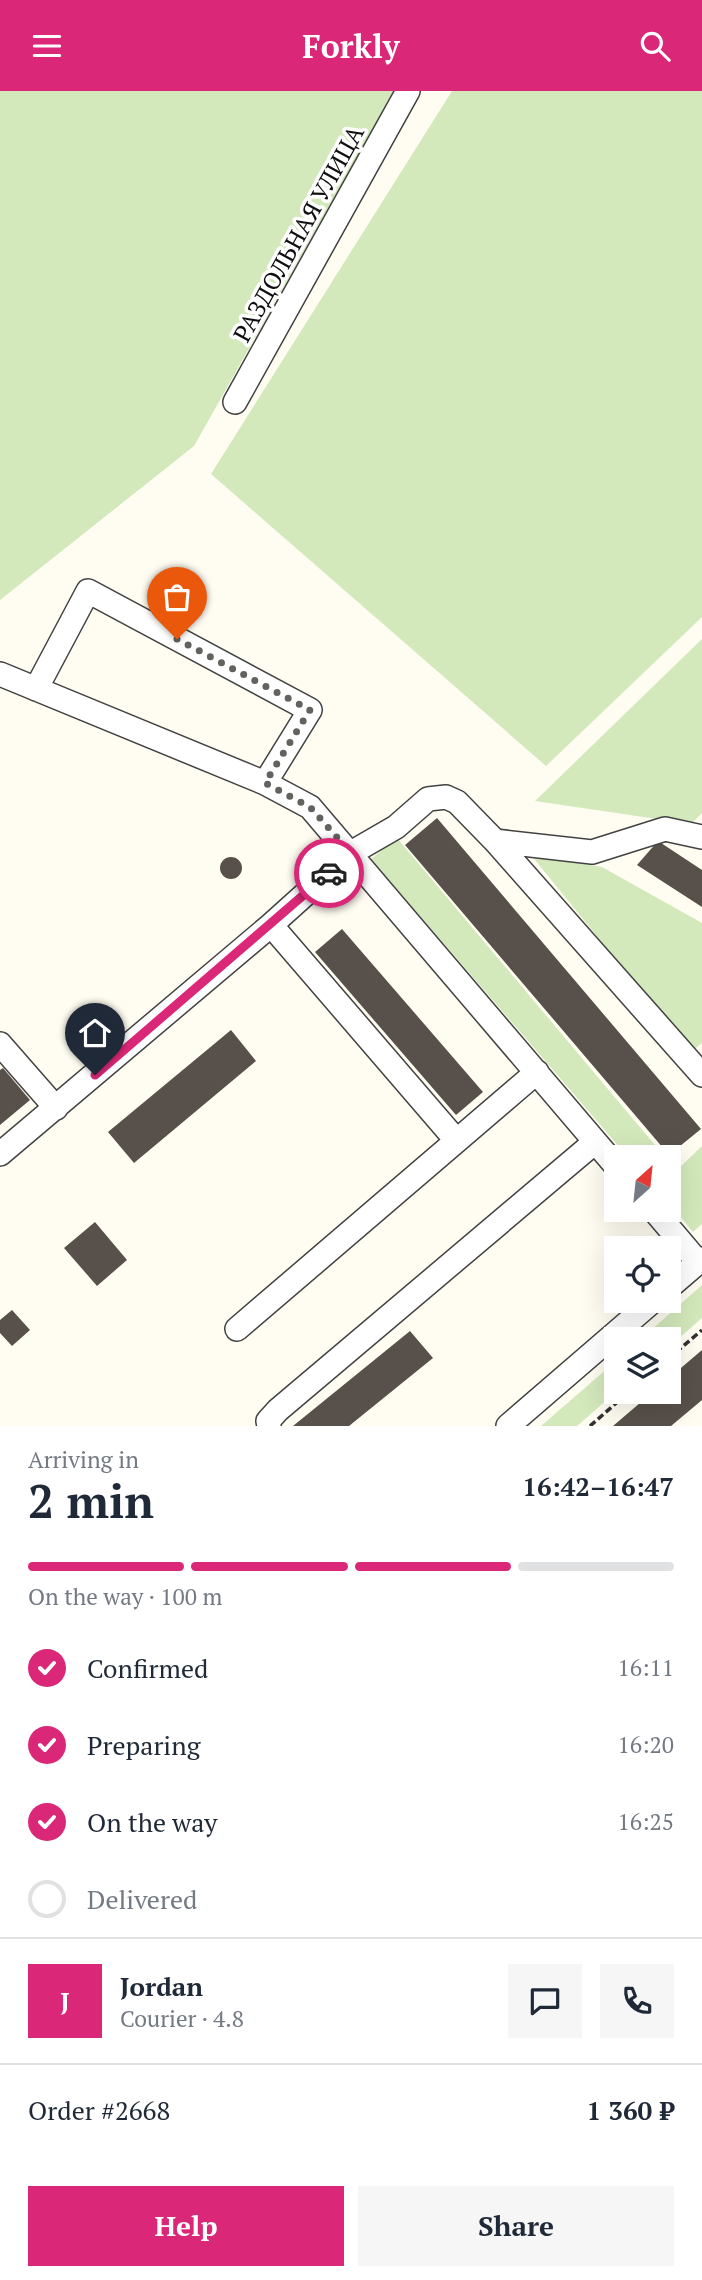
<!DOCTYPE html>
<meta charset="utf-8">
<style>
:root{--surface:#fff;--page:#f6f6f7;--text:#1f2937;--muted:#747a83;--line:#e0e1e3;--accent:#db2777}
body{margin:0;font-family:"PT Serif",serif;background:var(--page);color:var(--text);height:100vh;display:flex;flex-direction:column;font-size:26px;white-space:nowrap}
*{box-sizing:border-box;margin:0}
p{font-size:23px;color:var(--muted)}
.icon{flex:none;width:38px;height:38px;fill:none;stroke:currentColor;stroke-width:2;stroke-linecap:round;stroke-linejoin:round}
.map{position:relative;height:1335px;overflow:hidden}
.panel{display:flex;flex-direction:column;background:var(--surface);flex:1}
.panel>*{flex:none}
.needle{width:46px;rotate:27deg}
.tools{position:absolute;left:604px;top:1054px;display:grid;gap:14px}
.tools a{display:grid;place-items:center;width:77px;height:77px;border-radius:0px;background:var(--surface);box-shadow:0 7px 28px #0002;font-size:35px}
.pin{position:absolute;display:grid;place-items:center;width:60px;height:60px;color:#fff;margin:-72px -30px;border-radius:50% 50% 50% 0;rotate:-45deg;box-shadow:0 0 7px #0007}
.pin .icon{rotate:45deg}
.courier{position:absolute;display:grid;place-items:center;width:70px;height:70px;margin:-35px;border:5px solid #db2777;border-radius:50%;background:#fff;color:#222;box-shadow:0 2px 9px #0007}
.summary em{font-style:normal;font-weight:700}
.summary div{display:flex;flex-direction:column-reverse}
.summary{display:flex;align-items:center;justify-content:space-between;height:119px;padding:0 28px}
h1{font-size:46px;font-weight:700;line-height:52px}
.bar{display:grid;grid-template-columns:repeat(4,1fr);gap:10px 7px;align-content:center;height:84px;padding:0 28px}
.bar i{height:9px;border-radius:5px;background:var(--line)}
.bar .on{background:var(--accent)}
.bar p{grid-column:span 4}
.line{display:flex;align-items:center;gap:18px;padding:0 28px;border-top:2px solid var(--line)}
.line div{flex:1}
.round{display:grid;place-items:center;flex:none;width:74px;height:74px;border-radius:0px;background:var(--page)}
ol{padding:0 28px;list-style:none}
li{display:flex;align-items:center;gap:21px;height:77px}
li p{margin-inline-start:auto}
li .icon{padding:7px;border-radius:50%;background:var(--accent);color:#fff;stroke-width:4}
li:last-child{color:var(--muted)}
li i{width:38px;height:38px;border:4px solid var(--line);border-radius:50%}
.cta{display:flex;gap:14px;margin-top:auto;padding:14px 28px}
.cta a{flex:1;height:80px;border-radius:0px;background:var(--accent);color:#fff;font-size:28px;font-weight:700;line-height:80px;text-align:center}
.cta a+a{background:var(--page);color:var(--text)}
header{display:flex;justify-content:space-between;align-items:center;height:91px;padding:0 28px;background:var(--accent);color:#fff;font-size:32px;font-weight:700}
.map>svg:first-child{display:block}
.green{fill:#d3e9bb}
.building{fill:#58504b}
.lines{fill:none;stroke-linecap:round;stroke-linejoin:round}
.minor-casing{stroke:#424242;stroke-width:26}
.path{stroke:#313131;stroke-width:3.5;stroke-dasharray:7 3.5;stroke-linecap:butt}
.minor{stroke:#fff;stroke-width:23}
.done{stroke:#63625e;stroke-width:7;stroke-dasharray:0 12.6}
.route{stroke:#db2777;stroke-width:9}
.labels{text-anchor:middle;stroke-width:7;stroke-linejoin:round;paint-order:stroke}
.street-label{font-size:24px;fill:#0f0f0f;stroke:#fff}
</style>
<header><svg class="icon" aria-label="menu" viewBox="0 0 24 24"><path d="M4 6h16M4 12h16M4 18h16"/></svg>Forkly<svg class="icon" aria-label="search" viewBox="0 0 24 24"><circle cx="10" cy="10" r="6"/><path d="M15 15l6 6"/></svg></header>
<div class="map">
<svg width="702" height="1335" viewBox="0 0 702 1335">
<rect width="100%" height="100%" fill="#fffcf1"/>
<path class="green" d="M0 0H394L194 355 0 509Z
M452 0H702V526L546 675 211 383Z
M702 548V722L691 733 535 710Z
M397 747 665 1066H628L371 768Z
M531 764 602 776 702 832V952L691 961Z
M702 1055V1133L693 1141 669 1112V1070L677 1079Z
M702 1194V1227L669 1256 668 1248H641Z
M616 1270 617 1300 577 1335H541Z"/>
<path class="building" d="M437 727 701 1038 669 1064 405 754Z
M658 750 702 779V816L637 774Z
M220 777a11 11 0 1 1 22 0a11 11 0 1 1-22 0Z
M342 838 483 1001 456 1024 315 861Z
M231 939 256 970 134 1072 108 1041Z
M3 977 30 1009 0 1034V979Z
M95 1131 127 1169 97 1195 64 1157Z
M12 1219 30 1239 12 1255 0 1242V1229Z
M410 1240 433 1267 349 1335H293Z
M702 1259V1309L671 1335H613L654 1300H668V1288Z"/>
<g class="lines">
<defs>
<path id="minor" d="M235 311 408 0
M0 583 265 692 310 716 616 1075
M36 598 88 500 310 619 265 692
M495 750 702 984
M271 834 456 1049
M0 953 56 1017
M0 1063 271 834 351 762 396 736 428 708 446 706 457 711 495 750 592 761 665 738 702 746
M653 1118 698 1171
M668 1197 702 1168
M237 1238 537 981
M269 1335 268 1330 278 1319 595 1051
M508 1335 654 1209"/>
</defs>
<use href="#minor" class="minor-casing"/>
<path class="path" d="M668 1268 702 1239
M590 1335 630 1300"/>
<use href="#minor" class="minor"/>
</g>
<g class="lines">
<path class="done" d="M177 548 310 619 265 692 310 716 351 762 329 782"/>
<path class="route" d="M95 984 329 782"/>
</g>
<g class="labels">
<g class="street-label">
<text transform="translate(299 143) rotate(-61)" y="8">РАЗДОЛЬНАЯ УЛИЦА</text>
</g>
</g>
</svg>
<div class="tools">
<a><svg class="needle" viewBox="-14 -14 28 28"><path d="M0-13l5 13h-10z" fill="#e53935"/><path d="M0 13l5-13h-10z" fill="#747a83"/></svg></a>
<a><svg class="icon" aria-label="locate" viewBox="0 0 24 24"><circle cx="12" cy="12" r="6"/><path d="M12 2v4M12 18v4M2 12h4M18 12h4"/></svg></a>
<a><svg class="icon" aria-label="layers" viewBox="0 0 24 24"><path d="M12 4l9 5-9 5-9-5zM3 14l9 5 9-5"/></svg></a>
</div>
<div class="pin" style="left:177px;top:548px;background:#ea580c"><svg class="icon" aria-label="bag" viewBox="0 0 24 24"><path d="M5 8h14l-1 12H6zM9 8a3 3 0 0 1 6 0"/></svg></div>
<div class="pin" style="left:95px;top:984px;background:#1f2937"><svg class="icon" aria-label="home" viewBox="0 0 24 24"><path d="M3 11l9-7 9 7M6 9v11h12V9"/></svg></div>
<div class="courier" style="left:329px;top:782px"><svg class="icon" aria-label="car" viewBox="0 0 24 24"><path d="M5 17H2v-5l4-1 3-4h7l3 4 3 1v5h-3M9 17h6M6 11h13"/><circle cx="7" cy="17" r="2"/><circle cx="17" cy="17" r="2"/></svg></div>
</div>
<section class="panel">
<div class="summary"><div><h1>2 min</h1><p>Arriving in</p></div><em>16:42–16:47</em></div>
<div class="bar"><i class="on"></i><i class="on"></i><i class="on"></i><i></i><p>On the way · 100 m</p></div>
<ol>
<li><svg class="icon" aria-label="check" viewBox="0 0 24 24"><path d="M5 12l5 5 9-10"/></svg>Confirmed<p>16:11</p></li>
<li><svg class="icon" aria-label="check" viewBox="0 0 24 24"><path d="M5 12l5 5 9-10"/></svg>Preparing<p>16:20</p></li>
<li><svg class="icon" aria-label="check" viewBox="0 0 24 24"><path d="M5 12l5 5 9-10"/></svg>On the way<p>16:25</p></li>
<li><i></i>Delivered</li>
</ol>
<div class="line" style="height:126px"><b class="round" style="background:var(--accent);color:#fff">J</b><div><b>Jordan</b><p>Courier · 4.8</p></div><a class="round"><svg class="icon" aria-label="chat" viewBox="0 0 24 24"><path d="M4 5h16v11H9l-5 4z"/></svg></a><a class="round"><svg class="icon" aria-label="phone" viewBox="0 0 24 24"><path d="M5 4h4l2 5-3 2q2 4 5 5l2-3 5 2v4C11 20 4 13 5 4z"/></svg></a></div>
<div class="line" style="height:91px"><div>Order #2668</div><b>1 360 ₽</b></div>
<div class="cta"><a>Help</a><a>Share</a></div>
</section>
